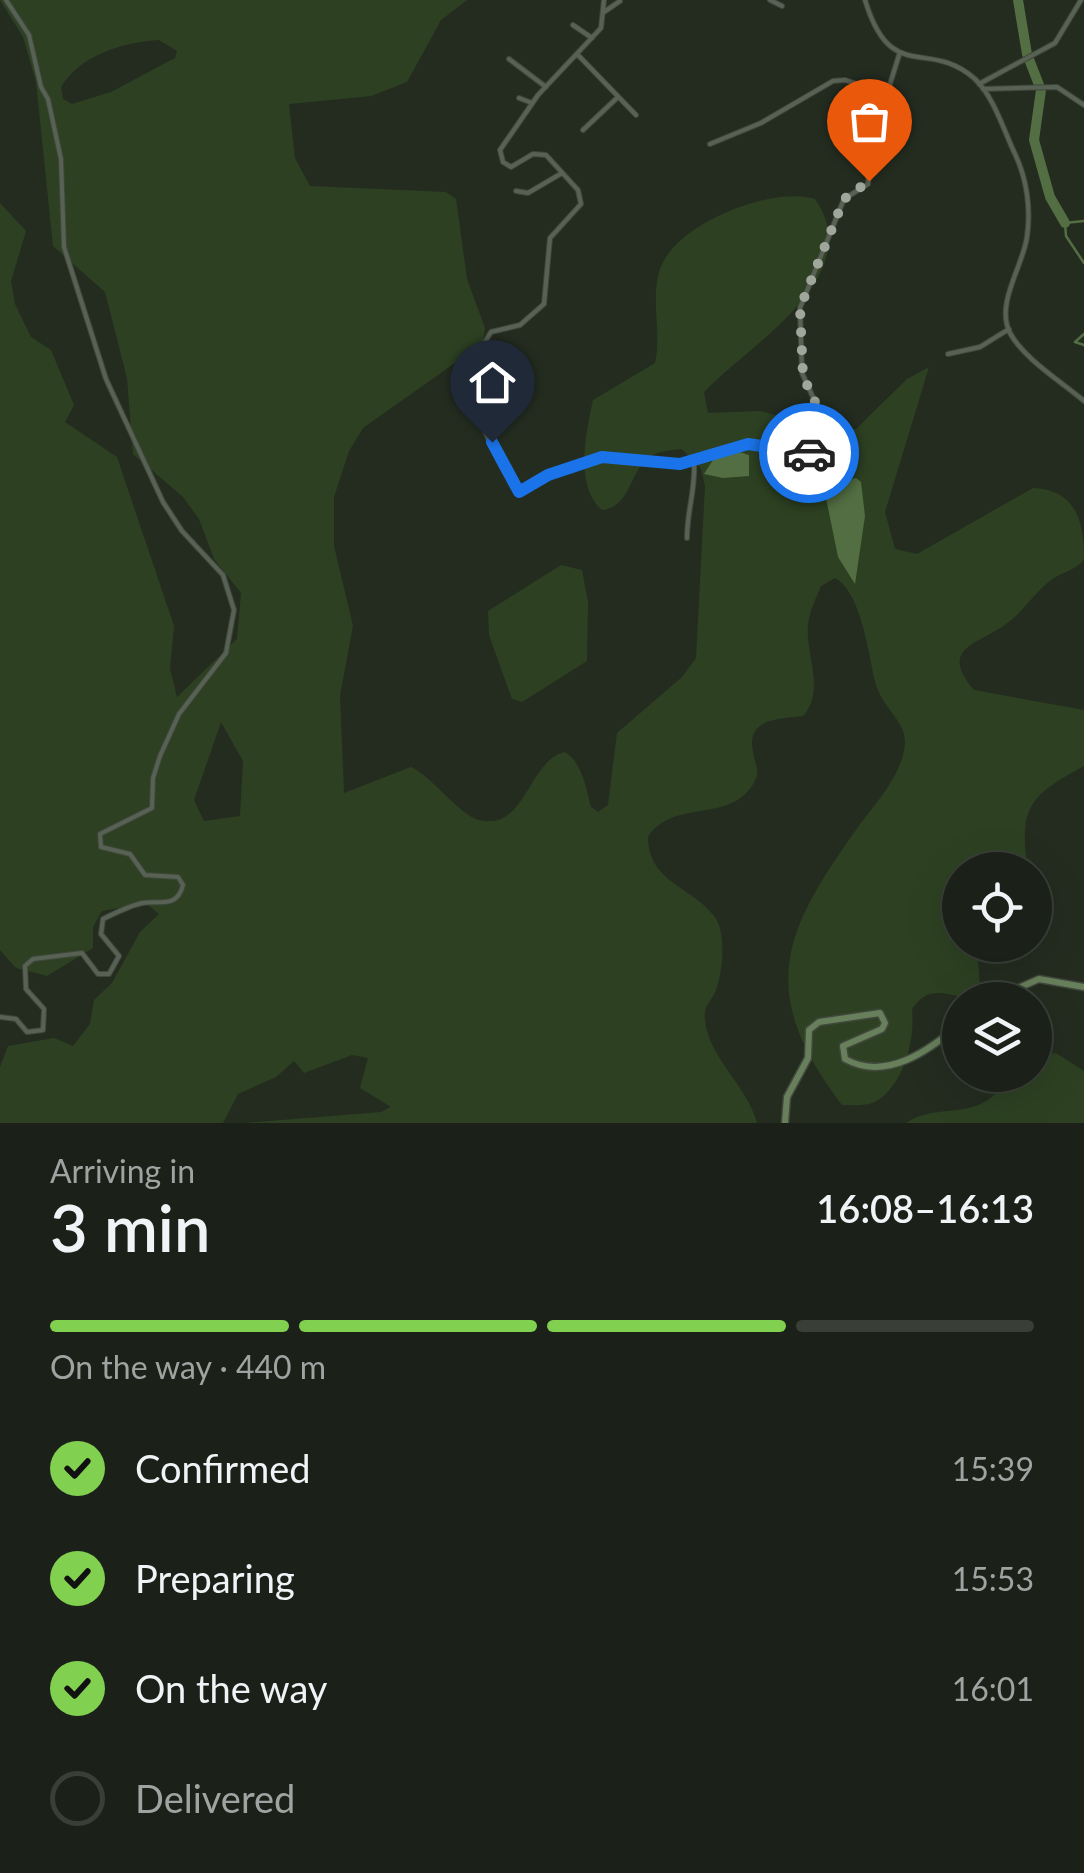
<!DOCTYPE html>
<meta charset="utf-8">
<style>
:root{--surface:#1b2118;--page:#242921;--text:#f1f3f6;--muted:#a0a3a2;--line:#393e37;--accent:#81d050}
body{margin:0;font-family:Lato,sans-serif;background:var(--page);color:var(--text);height:100vh;display:flex;flex-direction:column;font-size:38px;white-space:nowrap}
*{box-sizing:border-box;margin:0}
p{font-size:32px;color:var(--muted)}
.icon{flex:none;width:55px;height:55px;fill:none;stroke:currentColor;stroke-width:2;stroke-linecap:round;stroke-linejoin:round}
.map{position:relative;height:1123px;overflow:hidden}
.details{display:flex;flex-direction:column;background:var(--surface);flex:1}
.details>*{flex:none}
.buttons{position:absolute;left:942px;top:852px;display:grid;gap:20px}
.buttons a{display:grid;place-items:center;width:110px;height:110px;border-radius:50%;background:var(--surface);box-shadow:0 10px 40px #0002,0 0 0 2px var(--line);font-size:50px}
.pin{position:absolute;display:grid;place-items:center;width:85px;height:85px;color:#fff;margin:-102px -42px;border-radius:50% 50% 50% 0;rotate:-45deg;box-shadow:0 0 10px #0007}
.pin .icon{rotate:45deg}
.courier{position:absolute;display:grid;place-items:center;width:100px;height:100px;margin:-50px;border:8px solid #1a73e8;border-radius:50%;background:#fff;color:#222;box-shadow:0 2px 12px #0007}
.summary em{font-style:normal;font-weight:600}
.summary div{display:flex;flex-direction:column-reverse}
.summary{display:flex;align-items:center;justify-content:space-between;height:170px;padding:0 50px}
h1{font-size:65px;font-weight:600;line-height:75px}
.bar{display:grid;grid-template-columns:repeat(4,1fr);gap:15px 10px;align-content:center;height:120px;padding:0 50px}
.bar i{height:12px;border-radius:8px;background:var(--line)}
.bar .selected{background:var(--accent)}
.bar p{grid-column:span 4}
ol{padding:0 50px;list-style:none}
li{display:flex;align-items:center;gap:30px;height:110px}
li p{margin-inline-start:auto}
li .icon{padding:10px;border-radius:50%;background:var(--accent);color:#111;stroke-width:4}
li:last-child{color:var(--muted)}
li i{width:55px;height:55px;border:5px solid var(--line);border-radius:50%}
.map>svg:first-child{display:block}
.green{fill:#2d4122;fill-rule:evenodd}
.water{fill:#526e42}
.lines{fill:none;stroke-linecap:round;stroke-linejoin:round}
.stream{stroke:#526e42;stroke-width:2.5}
.river{stroke:#526e42;stroke-width:10}
.minor-casing{stroke:#40473c;stroke-width:6}
.secondary-casing{stroke:#40473c;stroke-width:9}
.minor{stroke:#586254;stroke-width:4}
.secondary{stroke:#677f5a;stroke-width:6}
.done{stroke:#a0a69c;stroke-width:10;stroke-dasharray:0 18}
.route{stroke:#1a73e8;stroke-width:12}
</style>
<div class="map">
<svg width="1084" height="1123" viewBox="0 0 1084 1123">
<rect width="100%" height="100%" fill="#242c20"/>
<path class="green" d="M0 0H467L441 20 407 82 371 96 289 104 295 158 310 186 446 192 456 199 467 279 485 328 483 342 472 351 363 428 349 451 334 497V546L353 626 340 695 344 793 411 767C434 778 459 815 479 820 526 832 528 760 565 752 582 762 586 788 591 807L598 812 608 805 617 733 682 677 696 658 705 486 701 469 682 449C672 450 658 451 649 457 629 472 631 507 602 510 574 486 586 433 593 400L655 363C662 333 650 298 660 269 676 223 772 186 815 199 869 276 750 344 704 392L708 413 760 411 826 429H856L907 379 929 367 885 512 895 549 917 554 1033 488C1076 490 1084 521 1084 559 1077 570 1062 572 1051 580 1034 593 1024 611 1006 624 980 644 937 647 974 690L1084 710V766C1030 795 1018 807 1028 870H960V945H971L978 960 980 985 967 998C942 993 928 986 912 1009 915 1038 906 1078 881 1098 871 1107 854 1105 842 1105 754 989 784 930 861 823 877 802 899 777 904 751 910 724 887 713 878 690 873 679 872 665 869 653 865 631 855 588 835 578L821 586C816 598 810 611 808 624 805 655 826 690 803 716 778 719 746 718 753 752 754 761 758 766 757 776 737 827 674 796 648 837 648 882 691 886 714 916 727 931 723 975 715 992 710 1003 703 1007 705 1020 709 1059 747 1085 757 1123H245L381 1112 391 1107 360 1088 368 1058 352 1055 304 1073 294 1061 276 1077 238 1094 223 1123H0V1067L8 1046 54 1038 73 1046 90 1024 94 1000 112 983 140 932 159 914 146 903 102 911 93 927V948L47 976 16 968 0 950V203L26 231 11 281 15 304 31 337 51 350 74 405 65 422 117 457 174 626 170 669 177 697 237 639 241 593 214 559 199 519 183 497 133 454 127 378 105 292 53 246 36 82 23 37ZM159 40 177 51 175 58 111 92 72 104 63 99 61 87C80 55 124 42 159 40ZM221 722 243 761 240 816 204 821 194 800Z
M561 565 582 570 588 602 587 661 522 702 512 699 489 635 488 611Z
M1056 1053 1084 1071V1123H906C932 1105 965 1117 989 1099 997 1094 1003 1082 1010 1075H1035V1057Z"/>
<path class="water" d="M736 451 749 455V476L723 478 704 474 713 460Z
M856 478 861 482 865 516 855 584 838 557 824 488Z"/>
<g class="lines">
<path class="stream" d="M1084 221 1065 223 1066 236 1084 263
M1084 334 1075 342 1084 345"/>
<path class="river" d="M1018 0 1027 54 1041 90 1034 140 1050 197 1065 223"/>
<defs>
<path id="minor" d="M604 0 601 28 538 95 500 150 503 162 511 167 533 154 546 155 578 190 581 204 550 238 544 304 520 325 491 332C483 345 470 368 471 384 473 410 501 473 519 492L548 475 602 457 681 464 747 444 811 452 816 404 802 373 800 308 844 199 868 184 871 145 900 52
M770 0 782 6
M865 0C891 86 928 37 975 79 994 97 1004 131 1015 154 1027 179 1031 209 1027 237 1023 266 995 304 1010 333 1024 359 1062 382 1084 401
M604 12 620 1
M573 25 592 38
M577 54 636 115
M509 59 546 87
M979 84 1055 43 1081 0
M983 89 1057 87 1084 105
M519 98 532 103
M583 130 618 97
M710 144 761 123 833 81 845 80 887 94
M516 191 528 193 562 173
M948 354 980 347 1009 329
M687 538C687 510 696 489 694 461
M0 1017 16 1019 27 1032 43 1030 44 1009 26 989 25 966 33 959 82 953 98 974H109L119 956 101 934 103 919C115 913 129 906 142 903 160 900 177 909 183 885L178 877 145 875 130 854 101 847 100 834 152 808 153 778 160 756 179 714 226 653 234 610 223 575 182 531 163 502 106 379 64 247 61 159 48 99 41 87 29 35 6 0"/>
<path id="secondary" d="M991 1000 1039 979 1084 987
M785 1123 787 1097 808 1058 809 1030 819 1022 880 1013 885 1023 882 1029 843 1046 845 1059C886 1082 930 1050 960 1024"/>
</defs>
<use href="#minor" class="minor-casing"/>
<use href="#secondary" class="secondary-casing"/>
<use href="#minor" class="minor"/>
<use href="#secondary" class="secondary"/>
</g>
<g class="lines">
<path class="done" d="M809 453 815 446 816 404 803 376 800 308 844 199 869 181"/>
<path class="route" d="M492 442 519 492 548 475 602 457 680 464 748 444 809 453"/>
</g>
</svg>
<div class="buttons">
<a><svg class="icon" aria-label="locate" viewBox="0 0 24 24"><circle cx="12" cy="12" r="6"/><path d="M12 2v4M12 18v4M2 12h4M18 12h4"/></svg></a>
<a><svg class="icon" aria-label="layers" viewBox="0 0 24 24"><path d="M12 4l9 5-9 5-9-5zM3 14l9 5 9-5"/></svg></a>
</div>
<div class="pin" style="left:869px;top:181px;background:#ea580c"><svg class="icon" aria-label="bag" viewBox="0 0 24 24"><path d="M5 8h14l-1 12H6zM9 8a3 3 0 0 1 6 0"/></svg></div>
<div class="pin" style="left:492px;top:442px;background:#1f2937"><svg class="icon" aria-label="home" viewBox="0 0 24 24"><path d="M3 11l9-7 9 7M6 9v11h12V9"/></svg></div>
<div class="courier" style="left:809px;top:453px"><svg class="icon" aria-label="car" viewBox="0 0 24 24"><path d="M5 17H2v-5l4-1 3-4h7l3 4 3 1v5h-3M9 17h6M6 11h13"/><circle cx="7" cy="17" r="2"/><circle cx="17" cy="17" r="2"/></svg></div>
</div>
<section class="details">
<div class="summary"><div><h1>3 min</h1><p>Arriving in</p></div><em>16:08–16:13</em></div>
<div class="bar"><i class="selected"></i><i class="selected"></i><i class="selected"></i><i></i><p>On the way · 440 m</p></div>
<ol>
<li><svg class="icon" aria-label="check" viewBox="0 0 24 24"><path d="M5 12l5 5 9-10"/></svg>Confirmed<p>15:39</p></li>
<li><svg class="icon" aria-label="check" viewBox="0 0 24 24"><path d="M5 12l5 5 9-10"/></svg>Preparing<p>15:53</p></li>
<li><svg class="icon" aria-label="check" viewBox="0 0 24 24"><path d="M5 12l5 5 9-10"/></svg>On the way<p>16:01</p></li>
<li><i></i>Delivered</li>
</ol>
</section>
